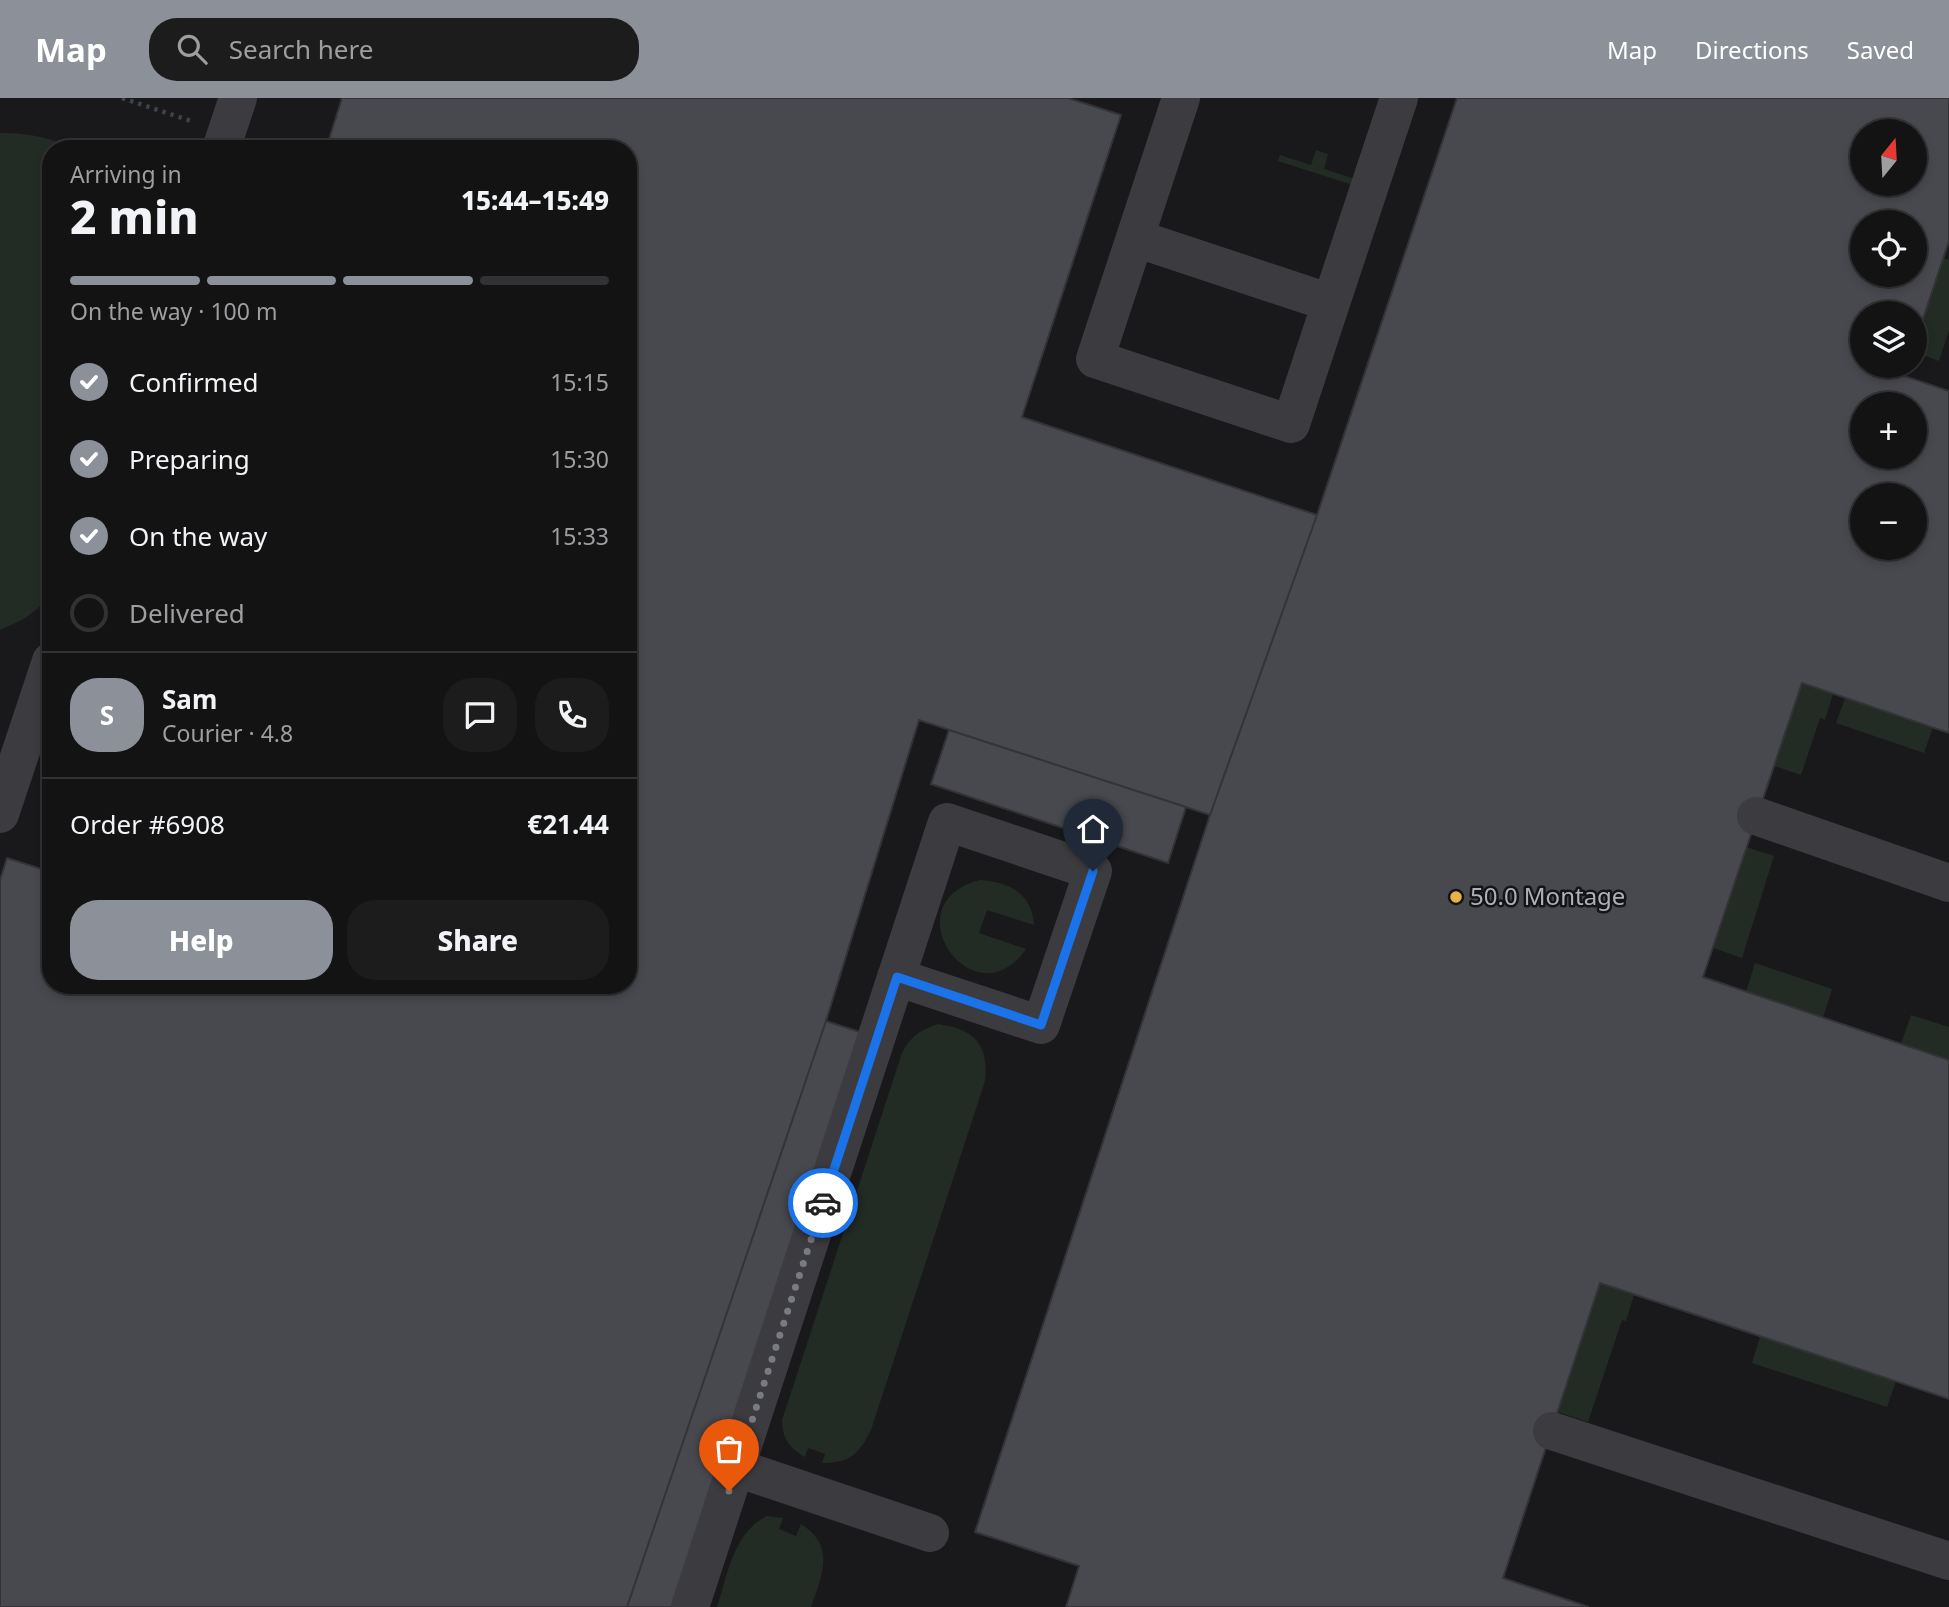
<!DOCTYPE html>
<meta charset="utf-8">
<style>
:root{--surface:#131314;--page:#1c1c1d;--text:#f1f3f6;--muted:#9d9ea0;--line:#323234;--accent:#8c9099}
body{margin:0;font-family:"Noto Sans",sans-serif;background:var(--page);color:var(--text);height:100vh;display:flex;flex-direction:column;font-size:26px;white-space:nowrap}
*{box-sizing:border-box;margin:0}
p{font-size:23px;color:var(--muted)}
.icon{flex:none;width:38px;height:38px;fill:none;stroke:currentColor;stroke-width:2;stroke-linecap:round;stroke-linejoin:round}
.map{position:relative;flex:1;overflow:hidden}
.side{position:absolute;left:42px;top:42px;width:595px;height:854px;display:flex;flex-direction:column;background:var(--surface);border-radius:28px;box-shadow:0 4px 10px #0003,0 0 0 2px var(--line)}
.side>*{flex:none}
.needle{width:46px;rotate:18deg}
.controls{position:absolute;left:1850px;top:21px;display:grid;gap:14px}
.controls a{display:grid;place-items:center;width:77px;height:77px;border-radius:50%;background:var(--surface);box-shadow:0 4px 10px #0003,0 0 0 2px var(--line);font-size:35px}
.pin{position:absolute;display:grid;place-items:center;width:60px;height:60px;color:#fff;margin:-72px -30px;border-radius:50% 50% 50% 0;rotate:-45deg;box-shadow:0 0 7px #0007}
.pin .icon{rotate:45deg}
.courier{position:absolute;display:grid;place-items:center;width:70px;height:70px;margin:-35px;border:5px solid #1a73e8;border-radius:50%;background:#fff;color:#222;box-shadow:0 2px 9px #0007}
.summary em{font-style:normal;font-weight:800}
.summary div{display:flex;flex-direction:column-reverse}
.summary{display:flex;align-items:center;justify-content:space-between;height:119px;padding:0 28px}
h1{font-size:46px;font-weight:800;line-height:52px}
.bar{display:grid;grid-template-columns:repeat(4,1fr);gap:10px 7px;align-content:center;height:84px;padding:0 28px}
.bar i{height:9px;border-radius:5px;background:var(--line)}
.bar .active{background:var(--accent)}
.bar p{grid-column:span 4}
.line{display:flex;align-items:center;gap:18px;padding:0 28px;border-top:2px solid var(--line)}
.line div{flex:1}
.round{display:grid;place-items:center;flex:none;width:74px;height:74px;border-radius:28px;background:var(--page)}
ol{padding:0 28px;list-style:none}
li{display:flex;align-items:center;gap:21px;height:77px}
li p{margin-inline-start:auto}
li .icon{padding:7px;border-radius:50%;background:var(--accent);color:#fff;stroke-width:4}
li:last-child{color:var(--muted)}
li i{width:38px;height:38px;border:4px solid var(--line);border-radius:50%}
.primary-button{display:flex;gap:14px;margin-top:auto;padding:14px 28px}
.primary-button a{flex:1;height:80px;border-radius:28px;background:var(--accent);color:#fff;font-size:28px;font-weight:800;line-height:80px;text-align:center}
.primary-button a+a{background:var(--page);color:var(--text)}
header{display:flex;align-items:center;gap:42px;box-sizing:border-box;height:98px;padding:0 35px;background:var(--accent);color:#fff}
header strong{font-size:33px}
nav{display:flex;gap:38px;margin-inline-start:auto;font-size:24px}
.search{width:490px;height:63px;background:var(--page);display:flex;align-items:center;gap:18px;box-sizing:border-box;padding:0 24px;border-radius:28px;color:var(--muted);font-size:26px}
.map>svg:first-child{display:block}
.green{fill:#232b25}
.building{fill:#48494e;stroke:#343337;stroke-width:2;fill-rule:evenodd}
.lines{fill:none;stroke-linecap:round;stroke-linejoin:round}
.path{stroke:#414247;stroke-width:4.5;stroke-dasharray:3.5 5;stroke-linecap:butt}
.minor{stroke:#3b3b40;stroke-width:38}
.done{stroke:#797b82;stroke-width:7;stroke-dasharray:0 12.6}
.route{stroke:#1a73e8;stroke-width:9}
.poi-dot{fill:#e4b448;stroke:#141416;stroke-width:2.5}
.labels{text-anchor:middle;stroke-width:5;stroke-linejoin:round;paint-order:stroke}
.poi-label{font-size:24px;fill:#adb0ba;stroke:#141416;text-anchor:start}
</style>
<header>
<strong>Map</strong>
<div class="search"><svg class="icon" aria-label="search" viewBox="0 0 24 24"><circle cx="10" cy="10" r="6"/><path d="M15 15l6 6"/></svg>Search here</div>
<nav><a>Map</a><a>Directions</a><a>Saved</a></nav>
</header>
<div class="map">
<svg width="1949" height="1509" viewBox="0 0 1949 1509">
<rect width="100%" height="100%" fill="#19191b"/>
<path class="green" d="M0 35C29 34 54 42 81 51H51V500L24 521 0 532Z
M1316 52 1328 56 1324 71 1355 81 1353 87 1278 63 1280 57 1311 67Z
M1943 160 1949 162V232L1939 263 1915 254V247Z
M1802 585 1833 596 1825 622 1820 620 1801 677 1774 668Z
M1845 600 1933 629 1924 655 1836 625Z
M1746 749 1774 758 1742 860 1713 850Z
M980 782C1009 784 1032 795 1034 827L987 812 979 835 1026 851C974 926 889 805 980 782Z
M1755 865 1832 891 1823 920 1746 894Z
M1911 917 1949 929V962L1901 946Z
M938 926C974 931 989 946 985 983L871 1332C859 1356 850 1365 822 1365L825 1356 808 1350 805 1359C788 1349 783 1341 782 1322L902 955C911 938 920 932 938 926Z
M1600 1185 1634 1197 1626 1223 1622 1222 1588 1324 1558 1314Z
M1760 1239 1896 1283 1887 1309 1752 1265Z
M767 1418 783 1420 779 1431 796 1438 801 1426C836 1448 822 1477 811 1509H717C728 1476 733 1435 767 1418Z"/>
<path class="building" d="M342 0H1068L1121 17 1022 319 1317 417 1210 717 919 622 826 923 627 1509H0V782L7 760 51 774V887H628V51H326Z
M1457 0H1949V143L1914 248V215H1862V268H1908L1904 278 1949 293V635L1802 585 1703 879 1949 962V1301L1600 1185 1503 1480 1589 1509H1066L1079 1468 975 1434 1210 717 1317 417ZM1862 33H1914V86H1862ZM1862 124H1914V177H1862ZM1862 306H1914V359H1862ZM1862 397H1914V450H1862Z
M949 632 1186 709 1168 765 931 686Z
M826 923 872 938 683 1509H627Z"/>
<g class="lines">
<path class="path" d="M122 0 191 23
M262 47 273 51"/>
<path class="minor" d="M221 51 238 0
M1135 140 1331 205 1291 326 1095 261 1181 0
M1331 205 1399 0
M0 716 51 563
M1756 718 1949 785
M1552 1333 1949 1463
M737 1370 930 1435
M690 1509C777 1248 861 986 947 724L1093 773 1041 927 896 879"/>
</g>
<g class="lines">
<path class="done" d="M729 1393 823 1105"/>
<path class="route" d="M823 1105 897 879 1041 927 1093 773"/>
</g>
<circle class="poi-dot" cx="1456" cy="799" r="7"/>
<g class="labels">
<g class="poi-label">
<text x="1470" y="807">50.0 Montage</text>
</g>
</g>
</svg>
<div class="controls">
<a><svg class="needle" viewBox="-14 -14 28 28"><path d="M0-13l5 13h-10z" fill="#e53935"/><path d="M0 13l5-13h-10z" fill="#9d9ea0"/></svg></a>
<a><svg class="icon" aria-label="locate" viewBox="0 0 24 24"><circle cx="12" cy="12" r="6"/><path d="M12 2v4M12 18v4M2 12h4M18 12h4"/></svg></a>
<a><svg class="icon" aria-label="layers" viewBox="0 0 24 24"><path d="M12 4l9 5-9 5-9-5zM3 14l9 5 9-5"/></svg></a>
<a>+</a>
<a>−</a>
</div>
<div class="pin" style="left:729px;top:1393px;background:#ea580c"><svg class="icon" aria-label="bag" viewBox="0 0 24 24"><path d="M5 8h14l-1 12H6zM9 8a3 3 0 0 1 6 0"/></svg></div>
<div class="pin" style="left:1093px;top:773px;background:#1f2937"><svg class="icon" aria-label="home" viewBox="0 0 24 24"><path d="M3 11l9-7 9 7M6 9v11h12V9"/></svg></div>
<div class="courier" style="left:823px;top:1105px"><svg class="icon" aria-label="car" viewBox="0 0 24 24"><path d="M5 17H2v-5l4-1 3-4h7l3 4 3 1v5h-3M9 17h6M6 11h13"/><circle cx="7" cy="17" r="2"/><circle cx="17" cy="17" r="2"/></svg></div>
<section class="side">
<div class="summary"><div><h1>2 min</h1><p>Arriving in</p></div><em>15:44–15:49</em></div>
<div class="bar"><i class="active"></i><i class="active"></i><i class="active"></i><i></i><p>On the way · 100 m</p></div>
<ol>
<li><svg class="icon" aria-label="check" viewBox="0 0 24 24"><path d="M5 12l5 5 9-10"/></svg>Confirmed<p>15:15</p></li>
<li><svg class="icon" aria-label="check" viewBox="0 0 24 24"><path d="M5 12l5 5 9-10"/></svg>Preparing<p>15:30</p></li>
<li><svg class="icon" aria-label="check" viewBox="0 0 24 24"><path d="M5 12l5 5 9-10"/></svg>On the way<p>15:33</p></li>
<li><i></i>Delivered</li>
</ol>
<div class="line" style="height:126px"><b class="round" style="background:var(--accent);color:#fff">S</b><div><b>Sam</b><p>Courier · 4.8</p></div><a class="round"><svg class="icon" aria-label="chat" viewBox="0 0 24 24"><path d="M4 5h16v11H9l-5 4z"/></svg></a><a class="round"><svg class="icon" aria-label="phone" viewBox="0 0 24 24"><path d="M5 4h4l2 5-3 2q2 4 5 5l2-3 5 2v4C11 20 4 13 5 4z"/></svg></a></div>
<div class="line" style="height:91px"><div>Order #6908</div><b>€21.44</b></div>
<div class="primary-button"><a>Help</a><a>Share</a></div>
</section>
</div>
